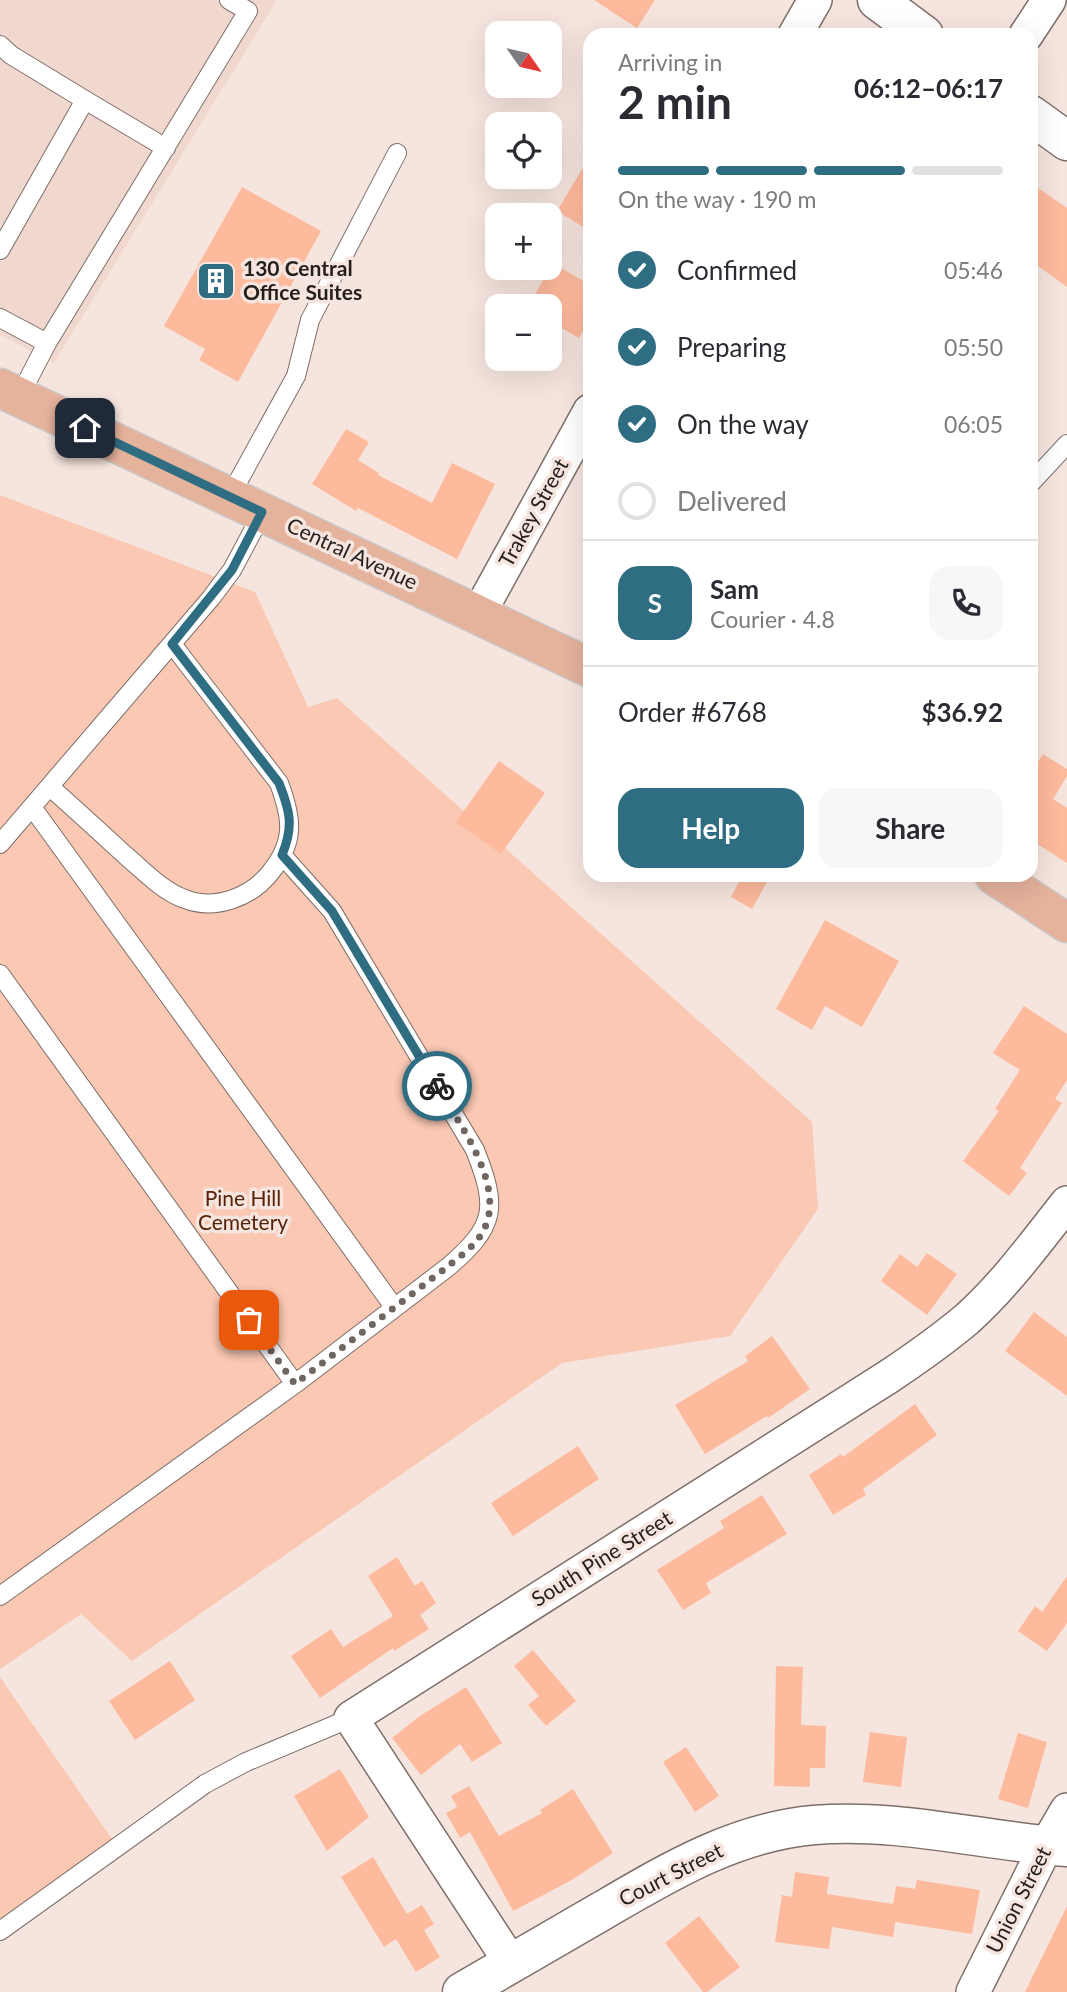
<!DOCTYPE html>
<meta charset="utf-8">
<style>
:root{--surface:#fff;--page:#f7f7f7;--text:#2b2b33;--muted:#7c7c81;--line:#e1e1e2;--accent:#2f6d83}
body{margin:0;font-family:Lato,sans-serif;background:var(--page);color:var(--text);height:100vh;display:flex;flex-direction:column;font-size:26px;white-space:nowrap}
*{box-sizing:border-box;margin:0}
p{font-size:23px;color:var(--muted)}
.icon{flex:none;width:38px;height:38px;fill:none;stroke:currentColor;stroke-width:2;stroke-linecap:round;stroke-linejoin:round}
.map{position:relative;flex:1;overflow:hidden}
.drawer{position:absolute;left:583px;top:28px;width:455px;height:854px;display:flex;flex-direction:column;background:var(--surface);border-radius:21px;box-shadow:0 7px 28px #0002}
.drawer>*{flex:none}
.needle{width:46px;rotate:124deg}
.controls{position:absolute;left:485px;top:21px;display:grid;gap:14px}
.controls a{display:grid;place-items:center;width:77px;height:77px;border-radius:14px;background:var(--surface);box-shadow:0 7px 28px #0002;font-size:35px}
.pin{position:absolute;display:grid;place-items:center;width:60px;height:60px;color:#fff;margin:-30px;border-radius:14px;box-shadow:0 4px 10px #0006}
.courier{position:absolute;display:grid;place-items:center;width:70px;height:70px;margin:-35px;border:5px solid #2f6d83;border-radius:50%;background:#fff;color:#222;box-shadow:0 2px 9px #0007}
.head em{font-style:normal;font-weight:700}
.head div{display:flex;flex-direction:column-reverse}
.head{display:flex;align-items:center;justify-content:space-between;height:119px;padding:0 35px}
h1{font-size:46px;font-weight:700;line-height:52px}
.bar{display:grid;grid-template-columns:repeat(4,1fr);gap:10px 7px;align-content:center;height:84px;padding:0 35px}
.bar i{height:9px;border-radius:5px;background:var(--line)}
.bar .active{background:var(--accent)}
.bar p{grid-column:span 4}
.line{display:flex;align-items:center;gap:18px;padding:0 35px;border-top:2px solid var(--line)}
.line div{flex:1}
.round{display:grid;place-items:center;flex:none;width:74px;height:74px;border-radius:21px;background:var(--page)}
ol{padding:0 35px;list-style:none}
li{display:flex;align-items:center;gap:21px;height:77px}
li p{margin-inline-start:auto}
li .icon{padding:7px;border-radius:50%;background:var(--accent);color:#fff;stroke-width:4}
li:last-child{color:var(--muted)}
li i{width:38px;height:38px;border:4px solid var(--line);border-radius:50%}
.action{display:flex;gap:14px;margin-top:auto;padding:14px 35px}
.action a{flex:1;height:80px;border-radius:21px;background:var(--accent);color:#fff;font-size:28px;font-weight:700;line-height:80px;text-align:center}
.action a+a{background:var(--page);color:var(--text)}
.map>svg:first-child{display:block}
.built{fill:#f1d8ce}
.green{fill:#fac8b3}
.building{fill:#feba9d}
.lines{fill:none;stroke-linecap:round;stroke-linejoin:round}
.service-casing{stroke:#7d6e68;stroke-width:20}
.minor-casing{stroke:#7d6e68;stroke-width:36}
.tertiary-casing{stroke:#7d6e68;stroke-width:41}
.primary-casing{stroke:#cbc9c9;stroke-width:41}
.service{stroke:#fff;stroke-width:18}
.minor{stroke:#fff;stroke-width:33}
.tertiary{stroke:#fff;stroke-width:38}
.primary{stroke:#e5b29c;stroke-width:38}
.done{stroke:#6f6561;stroke-width:7;stroke-dasharray:0 12.6}
.route{stroke:#2f6d83;stroke-width:9}
.labels{text-anchor:middle;stroke-width:7;stroke-linejoin:round;paint-order:stroke}
.poi-label{font-size:21px;font-weight:bold;fill:#26201d;stroke:#f6e5de;text-anchor:start}
.street-label{font-size:21px;fill:#26201d;stroke:#f6e5de}
.park-label{font-size:21px;fill:#552208;stroke:#f6e5de}
</style>
<div class="map">
<svg width="1067" height="1992" viewBox="0 0 1067 1992">
<rect width="100%" height="100%" fill="#f6e5de"/>
<path class="built" d="M0 0H277L54 363 0 335Z"/>
<path class="green" d="M0 495 255 592 308 707 337 698 812 1122 818 1209 730 1336 562 1363 132 1661 81 1614 0 1669Z
M0 1677 116 1845 0 1922Z"/>
<path class="building" d="M594 0H655L637 28Z
M590 156V231L557 211Z
M1031 183 1067 208V287L1031 261Z
M242 187 321 231 238 382 199 360 205 349 164 326Z
M553 263 590 285V320L579 338 550 321V306H528Z
M346 429 369 442 358 460 379 473 378 475 432 503 452 463 495 484 457 559 358 508 356 511 312 484Z
M1043 754 1067 769V776L1053 799 1067 808V863L1031 840V773Z
M499 761 545 793 501 854 456 822Z
M743 875H771L752 909 731 897Z
M825 920 899 961 862 1027 825 1006 812 1030 776 1009Z
M1024 1006 1067 1034V1080L1055 1099 1062 1103 1020 1168 1027 1173 1009 1196 963 1161 999 1111 995 1109 1020 1070 993 1053Z
M927 1253 957 1274 927 1315 881 1281 900 1254 917 1267Z
M1034 1312 1067 1337V1396L1005 1351Z
M772 1336 810 1389 768 1418 767 1416 705 1454 675 1405 748 1361 745 1356Z
M915 1404 937 1435 863 1489 866 1495 833 1515 809 1475 841 1454 843 1457Z
M578 1446 599 1479 513 1536 491 1503Z
M762 1495 787 1534 706 1583 711 1593 683 1610 657 1570 724 1528 720 1521Z
M397 1557 415 1586 422 1581 436 1603 420 1615 429 1629 394 1651 393 1648 320 1698 291 1656 331 1629 343 1647 393 1616 368 1576Z
M1067 1576V1623L1047 1651 1018 1631 1035 1606 1042 1612Z
M533 1650 576 1701 546 1726 528 1705 539 1696 514 1666Z
M170 1661 195 1700 135 1740 109 1701Z
M776 1666 803 1667 801 1725 826 1726 825 1768H810V1787L774 1786Z
M466 1687 502 1743 472 1762 460 1744 421 1775 392 1738 420 1716Z
M870 1732 907 1737 901 1787 863 1782Z
M1018 1733 1047 1742 1028 1808 998 1799Z
M686 1747 719 1796 695 1812 663 1762Z
M340 1769 369 1817 327 1851 294 1796Z
M469 1786 499 1836 542 1813 540 1810 573 1789 613 1853 570 1881 513 1911 470 1832 460 1838 446 1813 457 1807 451 1796Z
M373 1857 407 1914 422 1905 434 1924 424 1930 440 1957 416 1972 396 1939 384 1947 341 1877Z
M795 1872 829 1877 827 1894 893 1904 896 1886 915 1889 917 1880 980 1890 972 1934 895 1922 893 1937 832 1927 829 1949 775 1942 782 1895 792 1897Z
M1067 1906V1992H1025Z
M699 1916 740 1967 707 1992H703L665 1943Z"/>
<g class="lines">
<defs>
<path id="service" d="M0 45 11 55 85 100 0 250
M85 100 166 148
M0 318 47 343 19 397
M47 343 248 11 229 0
M1031 483 1067 444
M230 496 296 376 310 320 397 153
M50 787C75 809 100 832 125 855 143 870 162 891 185 899 215 911 251 897 270 873 296 841 292 818 279 783L172 644
M32 807 394 1307
M0 844 211 598 232 570 263 512
M0 974 295 1384
M0 1596 295 1384 448 1267C496 1226 498 1208 475 1150L332 911 282 855
M0 1931 205 1784 246 1762 351 1718"/>
<path id="minor" d="M795 35 815 0
M1026 35 1049 0
M478 615 590 411
M511 1963 351 1718 888 1377C915 1359 942 1340 967 1319 1005 1285 1036 1242 1067 1203
M973 1992 1046 1846 1067 1810"/>
<path id="tertiary" d="M877 0 924 35
M1031 115 1067 141
M462 1992C508 1965 554 1939 600 1912 667 1873 734 1832 814 1825 899 1818 983 1841 1067 1847"/>
<path id="primary" d="M0 388 590 668
M994 875 1067 923"/>
</defs>
<use href="#service" class="service-casing"/>
<use href="#minor" class="minor-casing"/>
<use href="#tertiary" class="tertiary-casing"/>
<use href="#primary" class="primary-casing"/>
<use href="#service" class="service"/>
<use href="#minor" class="minor"/>
<use href="#tertiary" class="tertiary"/>
<use href="#primary" class="primary"/>
</g>
<g class="lines">
<path class="done" d="M249 1320 295 1384 447 1267C459 1257 474 1247 482 1233 509 1188 459 1124 437 1086"/>
<path class="route" d="M85 428 262 512 232 570 172 644 279 783C290 811 294 826 282 855L332 911 437 1086"/>
</g>
<defs>
<symbol id="building-square" viewBox="-11 -11 22 22"><rect x="-9" y="-9" width="18" height="18" rx="4" fill="#2f6d83" stroke="#f6e5de"/><path d="M-4-6H4V6H1V3H-1V6H-4ZM-2.5-4.3h1.7v1.8h-1.7ZM.8-4.3h1.7v1.8H.8ZM-2.5-1h1.7V.8h-1.7ZM.8-1h1.7V.8H.8Z" fill="#fff"/></symbol>
</defs>
<g fill-rule="evenodd">
<use href="#building-square" x="194" y="259" width="44" height="44"/>
</g>
<g class="labels">
<g class="poi-label">
<text x="243" y="276">130 Central<tspan x="243" dy="24">Office Suites</tspan></text>
</g>
<g class="street-label">
<text transform="translate(534 513) rotate(-61)" y="7">Trakey Street</text>
<text transform="translate(352 554) rotate(25)" y="7">Central Avenue</text>
<text transform="translate(602 1559) rotate(-32)" y="7">South Pine Street</text>
<text transform="translate(671 1875) rotate(-27)" y="7">Court Street</text>
<text transform="translate(1019 1900) rotate(-63)" y="7">Union Street</text>
</g>
<g class="park-label">
<text x="243" y="1206">Pine Hill<tspan x="243" dy="24">Cemetery</tspan></text>
</g>
</g>
</svg>
<div class="controls">
<a><svg class="needle" viewBox="-14 -14 28 28"><path d="M0-13l5 13h-10z" fill="#e53935"/><path d="M0 13l5-13h-10z" fill="#7c7c81"/></svg></a>
<a><svg class="icon" aria-label="locate" viewBox="0 0 24 24"><circle cx="12" cy="12" r="6"/><path d="M12 2v4M12 18v4M2 12h4M18 12h4"/></svg></a>
<a>+</a>
<a>−</a>
</div>
<div class="pin" style="left:249px;top:1320px;background:#ea580c"><svg class="icon" aria-label="bag" viewBox="0 0 24 24"><path d="M5 8h14l-1 12H6zM9 8a3 3 0 0 1 6 0"/></svg></div>
<div class="pin" style="left:85px;top:428px;background:#1f2937"><svg class="icon" aria-label="home" viewBox="0 0 24 24"><path d="M3 11l9-7 9 7M6 9v11h12V9"/></svg></div>
<div class="courier" style="left:437px;top:1086px"><svg class="icon" aria-label="bike" viewBox="0 0 24 24"><circle cx="6" cy="16" r="4"/><circle cx="18" cy="16" r="4"/><path d="M6 16l4-8h5l3 8M10 8l3 8H6M13 5h3"/></svg></div>
<section class="drawer">
<div class="head"><div><h1>2 min</h1><p>Arriving in</p></div><em>06:12–06:17</em></div>
<div class="bar"><i class="active"></i><i class="active"></i><i class="active"></i><i></i><p>On the way · 190 m</p></div>
<ol>
<li><svg class="icon" aria-label="check" viewBox="0 0 24 24"><path d="M5 12l5 5 9-10"/></svg>Confirmed<p>05:46</p></li>
<li><svg class="icon" aria-label="check" viewBox="0 0 24 24"><path d="M5 12l5 5 9-10"/></svg>Preparing<p>05:50</p></li>
<li><svg class="icon" aria-label="check" viewBox="0 0 24 24"><path d="M5 12l5 5 9-10"/></svg>On the way<p>06:05</p></li>
<li><i></i>Delivered</li>
</ol>
<div class="line" style="height:126px"><b class="round" style="background:var(--accent);color:#fff">S</b><div><b>Sam</b><p>Courier · 4.8</p></div><a class="round"><svg class="icon" aria-label="phone" viewBox="0 0 24 24"><path d="M5 4h4l2 5-3 2q2 4 5 5l2-3 5 2v4C11 20 4 13 5 4z"/></svg></a></div>
<div class="line" style="height:91px"><div>Order #6768</div><b>$36.92</b></div>
<div class="action"><a>Help</a><a>Share</a></div>
</section>
</div>
